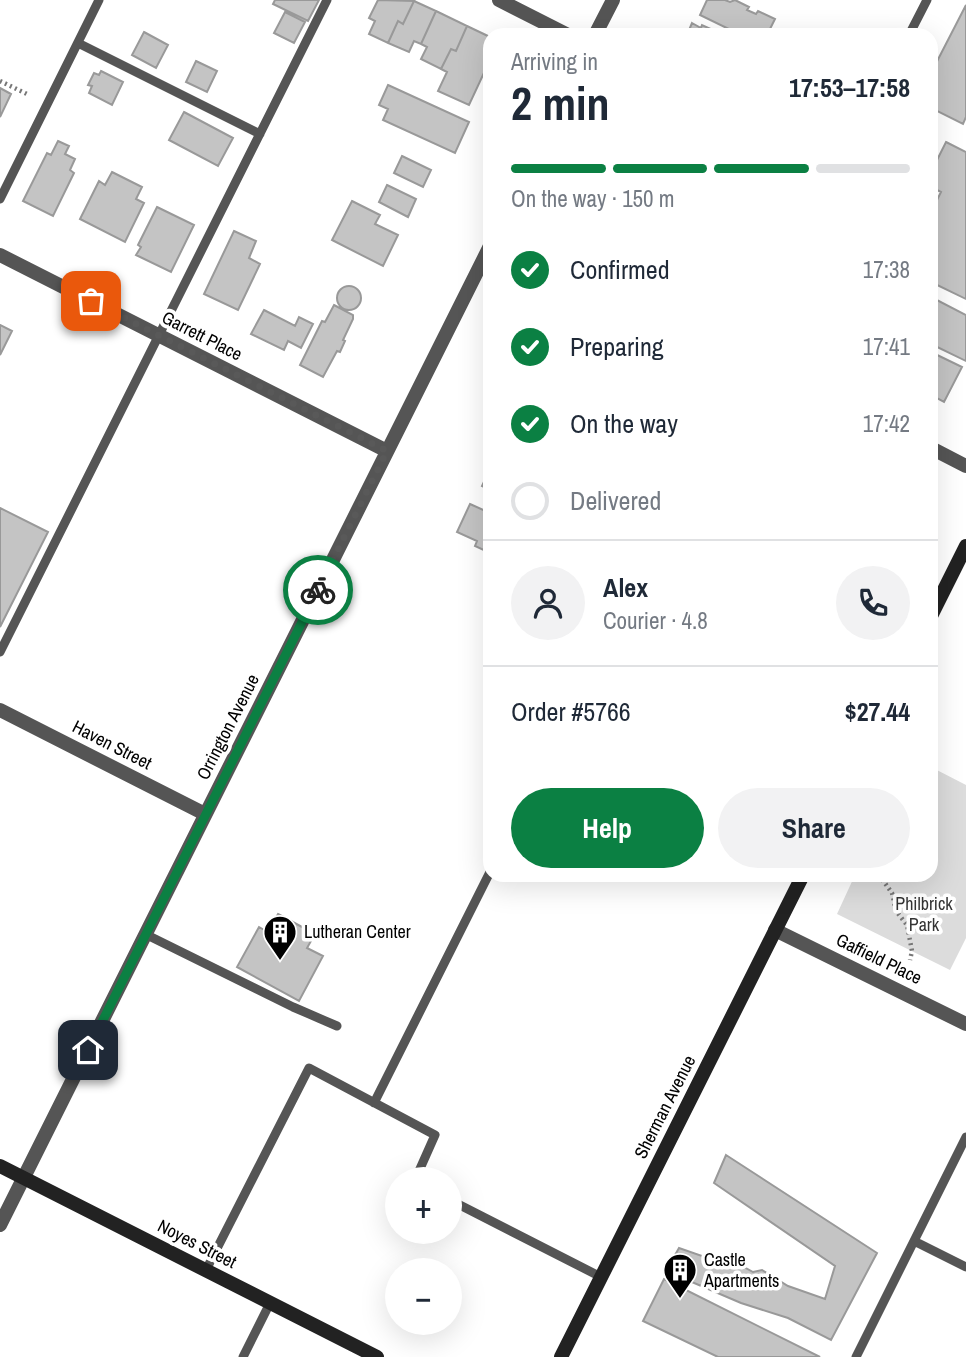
<!DOCTYPE html>
<meta charset="utf-8">
<style>
:root{--surface:#fff;--page:#f2f2f3;--text:#1f2937;--muted:#747a83;--line:#e0e1e3;--accent:#0b8043}
body{margin:0;font-family:"Archivo Narrow",sans-serif;background:var(--page);color:var(--text);height:100vh;display:flex;flex-direction:column;font-size:26px;white-space:nowrap}
*{box-sizing:border-box;margin:0}
p{font-size:23px;color:var(--muted)}
.icon{flex:none;width:38px;height:38px;fill:none;stroke:currentColor;stroke-width:2;stroke-linecap:round;stroke-linejoin:round}
.map{position:relative;flex:1;overflow:hidden}
.drawer{position:absolute;left:483px;top:28px;width:455px;height:854px;display:flex;flex-direction:column;background:var(--surface);border-radius:21px;box-shadow:0 7px 28px #0002}
.drawer>*{flex:none}
.buttons{position:absolute;left:385px;top:1167px;display:grid;gap:14px}
.buttons a{display:grid;place-items:center;width:77px;height:77px;border-radius:50%;background:var(--surface);box-shadow:0 7px 28px #0002;font-size:35px}
.pin{position:absolute;display:grid;place-items:center;width:60px;height:60px;color:#fff;margin:-30px;border-radius:14px;box-shadow:0 4px 10px #0006}
.courier{position:absolute;display:grid;place-items:center;width:70px;height:70px;margin:-35px;border:5px solid #0b8043;border-radius:50%;background:#fff;color:#222;box-shadow:0 2px 9px #0007}
.overview em{font-style:normal;font-weight:700}
.overview div{display:flex;flex-direction:column-reverse}
.overview{display:flex;align-items:center;justify-content:space-between;height:119px;padding:0 28px}
h1{font-size:46px;font-weight:700;line-height:52px}
.bar{display:grid;grid-template-columns:repeat(4,1fr);gap:10px 7px;align-content:center;height:84px;padding:0 28px}
.bar i{height:9px;border-radius:5px;background:var(--line)}
.bar .active{background:var(--accent)}
.bar p{grid-column:span 4}
.line{display:flex;align-items:center;gap:18px;padding:0 28px;border-top:2px solid var(--line)}
.line div{flex:1}
.round{display:grid;place-items:center;flex:none;width:74px;height:74px;border-radius:37px;background:var(--page)}
ol{padding:0 28px;list-style:none}
li{display:flex;align-items:center;gap:21px;height:77px}
li p{margin-inline-start:auto}
li .icon{padding:7px;border-radius:50%;background:var(--accent);color:#fff;stroke-width:4}
li:last-child{color:var(--muted)}
li i{width:38px;height:38px;border:4px solid var(--line);border-radius:50%}
.primary-button{display:flex;gap:14px;margin-top:auto;padding:14px 28px}
.primary-button a{flex:1;height:80px;border-radius:42px;background:var(--accent);color:#fff;font-size:28px;font-weight:700;line-height:80px;text-align:center}
.primary-button a+a{background:var(--page);color:var(--text)}
.map>svg:first-child{display:block}
.green{fill:#dcdcdc}
.building{fill:#c4c4c4;stroke:#999;stroke-width:2}
.lines{fill:none;stroke-linecap:round;stroke-linejoin:round}
.path{stroke:#777;stroke-width:4.5;stroke-dasharray:2 3.5;stroke-linecap:butt}
.lane{stroke:#555;stroke-width:9}
.street{stroke:#555;stroke-width:14}
.secondary{stroke:#222;stroke-width:14}
.done{stroke:#595959;stroke-width:7;stroke-dasharray:0 12.6}
.route{stroke:#0b8043;stroke-width:9}
.labels{text-anchor:middle;stroke-width:7;stroke-linejoin:round;paint-order:stroke}
.street-label{font-size:18px;fill:#000;stroke:#fff}
.park-label{font-size:18px;fill:#333;stroke:#fff}
.poi-label{font-size:18px;fill:#000;stroke:#fff;text-anchor:start}
</style>
<div class="map">
<svg width="966" height="1357" viewBox="0 0 966 1357">
<rect width="100%" height="100%" fill="#fff"/>
<path class="green" d="M931 767 966 785V938L950 970 837 914 855 875H931Z"/>
<path class="building" d="M275 0H319L308 21 273 4Z
M378 0 414 1 403 24 398 21 388 43 369 34 375 21 369 18Z
M707 0H725L730 2 735 0 749 7 747 10 756 14 758 11 775 19 767 35H741L700 15Z
M414 1 436 11 421 44 414 41 409 52 388 43 398 21 403 24Z
M966 5V117L963 124 931 108V73Z
M436 11 467 26 456 51 451 49 441 69 421 59 427 47 421 44Z
M285 12 305 22 294 43 274 33Z
M692 23 701 28 702 25 724 35H687Z
M467 26 490 37V60L469 105 438 91 447 72 441 69 451 49 456 51Z
M144 32 168 45 156 68 132 55Z
M196 61 217 71 207 92 186 82Z
M101 71 123 82 112 105 89 93 92 86 88 85 94 73 99 75Z
M388 85 469 122 455 153 383 120 388 109 379 105Z
M0 88 11 94 0 117Z
M184 112 233 138 218 166 169 140Z
M58 141 69 146 65 154 75 159 70 170 74 173 53 216 23 201 47 153 51 155Z
M946 142 966 152V299L931 282V212L941 192 931 187V172Z
M402 156 431 170 423 187 394 173Z
M112 172 142 187 136 199 144 203 125 242 80 219 99 181 105 185Z
M387 185 416 199 408 217 379 202Z
M352 201 380 215 375 224 398 235 383 266 332 240Z
M157 207 194 225 171 272 136 255 141 247 138 245Z
M234 231 256 241 249 258 260 264 238 310 204 294Z
M337 298a12 12 0 1 1 24 0a12 12 0 1 1-24 0Z
M931 297 966 315V361L931 344Z
M334 305 353 315V319L343 340 345 341 340 352 337 351 323 377 300 365 322 321 325 322Z
M264 310 295 326 299 317 313 324 301 348 288 341 284 350 251 334Z
M0 325 12 331 0 355Z
M931 352 962 367 944 402 931 395Z
M490 469V490L482 486Z
M470 504 490 513V553L475 546 477 541 457 532Z
M0 508 48 532 0 627Z
M278 914 315 934 307 948 323 956 299 1001 237 967 259 927 268 932Z
M726 1155 877 1253 831 1340 788 1318 741 1303 666 1271 679 1248 719 1262 726 1257 753 1272 762 1270 788 1286 825 1299 835 1266 714 1183Z
M664 1279 820 1357H718L643 1321Z"/>
<g class="lines">
<path class="path" d="M0 81 27 94
M879 875 892 893 896 911 907 925 912 951 910 960"/>
<path class="lane" d="M909 35 927 0
M78 43 260 134
M0 199 99 0
M0 652 327 0
M145 934 293 1007 337 1026
M374 1103 490 872
M450 1200 601 1277
M914 1241 966 1267
M206 1270 309 1068 435 1135 415 1180
M243 1357 270 1303
M856 1357 966 1137"/>
<path class="street" d="M499 0 568 35
M595 35 613 0
M0 255 387 451
M931 448 966 466
M0 710 205 814
M775 930 966 1024
M0 1225 490 246"/>
<path class="secondary" d="M931 616 966 546
M0 1166 377 1357
M561 1357 803 875"/>
</g>
<g class="lines">
<path class="done" d="M91 301 387 451 318 590"/>
<path class="route" d="M88 1050 318 590"/>
</g>
<defs>
<symbol id="building-pin" viewBox="-11 -11 22 30"><path d="M0 17L-7.5 6A9.5 9.5 0 1 1 7.5 6Z" fill="#000" stroke="#fff"/><path d="M-4-6H4V6H1V3H-1V6H-4ZM-2.5-4.3h1.7v1.8h-1.7ZM.8-4.3h1.7v1.8H.8ZM-2.5-1h1.7V.8h-1.7ZM.8-1h1.7V.8H.8Z" fill="#fff"/></symbol>
</defs>
<g fill-rule="evenodd">
<use href="#building-pin" x="261" y="913" width="38" height="52"/>
<use href="#building-pin" x="661" y="1251" width="38" height="52"/>
</g>
<g class="labels">
<g class="street-label">
<text transform="translate(202 336) rotate(27)" y="6">Garrett Place</text>
<text transform="translate(228 727) rotate(-63)" y="6">Orrington Avenue</text>
<text transform="translate(112 745) rotate(27)" y="6">Haven Street</text>
<text transform="translate(879 959) rotate(26)" y="6">Gaffield Place</text>
<text transform="translate(665 1107) rotate(-63)" y="6">Sherman Avenue</text>
<text transform="translate(197 1244) rotate(27)" y="6">Noyes Street</text>
</g>
<g class="park-label">
<text x="924" y="910">Philbrick<tspan x="924" dy="21">Park</tspan></text>
</g>
<g class="poi-label">
<text x="304" y="938">Lutheran Center</text>
<text x="704" y="1266">Castle<tspan x="704" dy="21">Apartments</tspan></text>
</g>
</g>
</svg>
<div class="buttons">
<a>+</a>
<a>−</a>
</div>
<div class="pin" style="left:91px;top:301px;background:#ea580c"><svg class="icon" aria-label="bag" viewBox="0 0 24 24"><path d="M5 8h14l-1 12H6zM9 8a3 3 0 0 1 6 0"/></svg></div>
<div class="pin" style="left:88px;top:1050px;background:#1f2937"><svg class="icon" aria-label="home" viewBox="0 0 24 24"><path d="M3 11l9-7 9 7M6 9v11h12V9"/></svg></div>
<div class="courier" style="left:318px;top:590px"><svg class="icon" aria-label="bike" viewBox="0 0 24 24"><circle cx="6" cy="16" r="4"/><circle cx="18" cy="16" r="4"/><path d="M6 16l4-8h5l3 8M10 8l3 8H6M13 5h3"/></svg></div>
<section class="drawer">
<div class="overview"><div><h1>2 min</h1><p>Arriving in</p></div><em>17:53–17:58</em></div>
<div class="bar"><i class="active"></i><i class="active"></i><i class="active"></i><i></i><p>On the way · 150 m</p></div>
<ol>
<li><svg class="icon" aria-label="check" viewBox="0 0 24 24"><path d="M5 12l5 5 9-10"/></svg>Confirmed<p>17:38</p></li>
<li><svg class="icon" aria-label="check" viewBox="0 0 24 24"><path d="M5 12l5 5 9-10"/></svg>Preparing<p>17:41</p></li>
<li><svg class="icon" aria-label="check" viewBox="0 0 24 24"><path d="M5 12l5 5 9-10"/></svg>On the way<p>17:42</p></li>
<li><i></i>Delivered</li>
</ol>
<div class="line" style="height:126px"><a class="round"><svg class="icon" aria-label="person" viewBox="0 0 24 24"><circle cx="12" cy="8" r="4"/><path d="M4 21q1-7 8-7t8 7"/></svg></a><div><b>Alex</b><p>Courier · 4.8</p></div><a class="round"><svg class="icon" aria-label="phone" viewBox="0 0 24 24"><path d="M5 4h4l2 5-3 2q2 4 5 5l2-3 5 2v4C11 20 4 13 5 4z"/></svg></a></div>
<div class="line" style="height:91px"><div>Order #5766</div><b>$27.44</b></div>
<div class="primary-button"><a>Help</a><a>Share</a></div>
</section>
</div>
